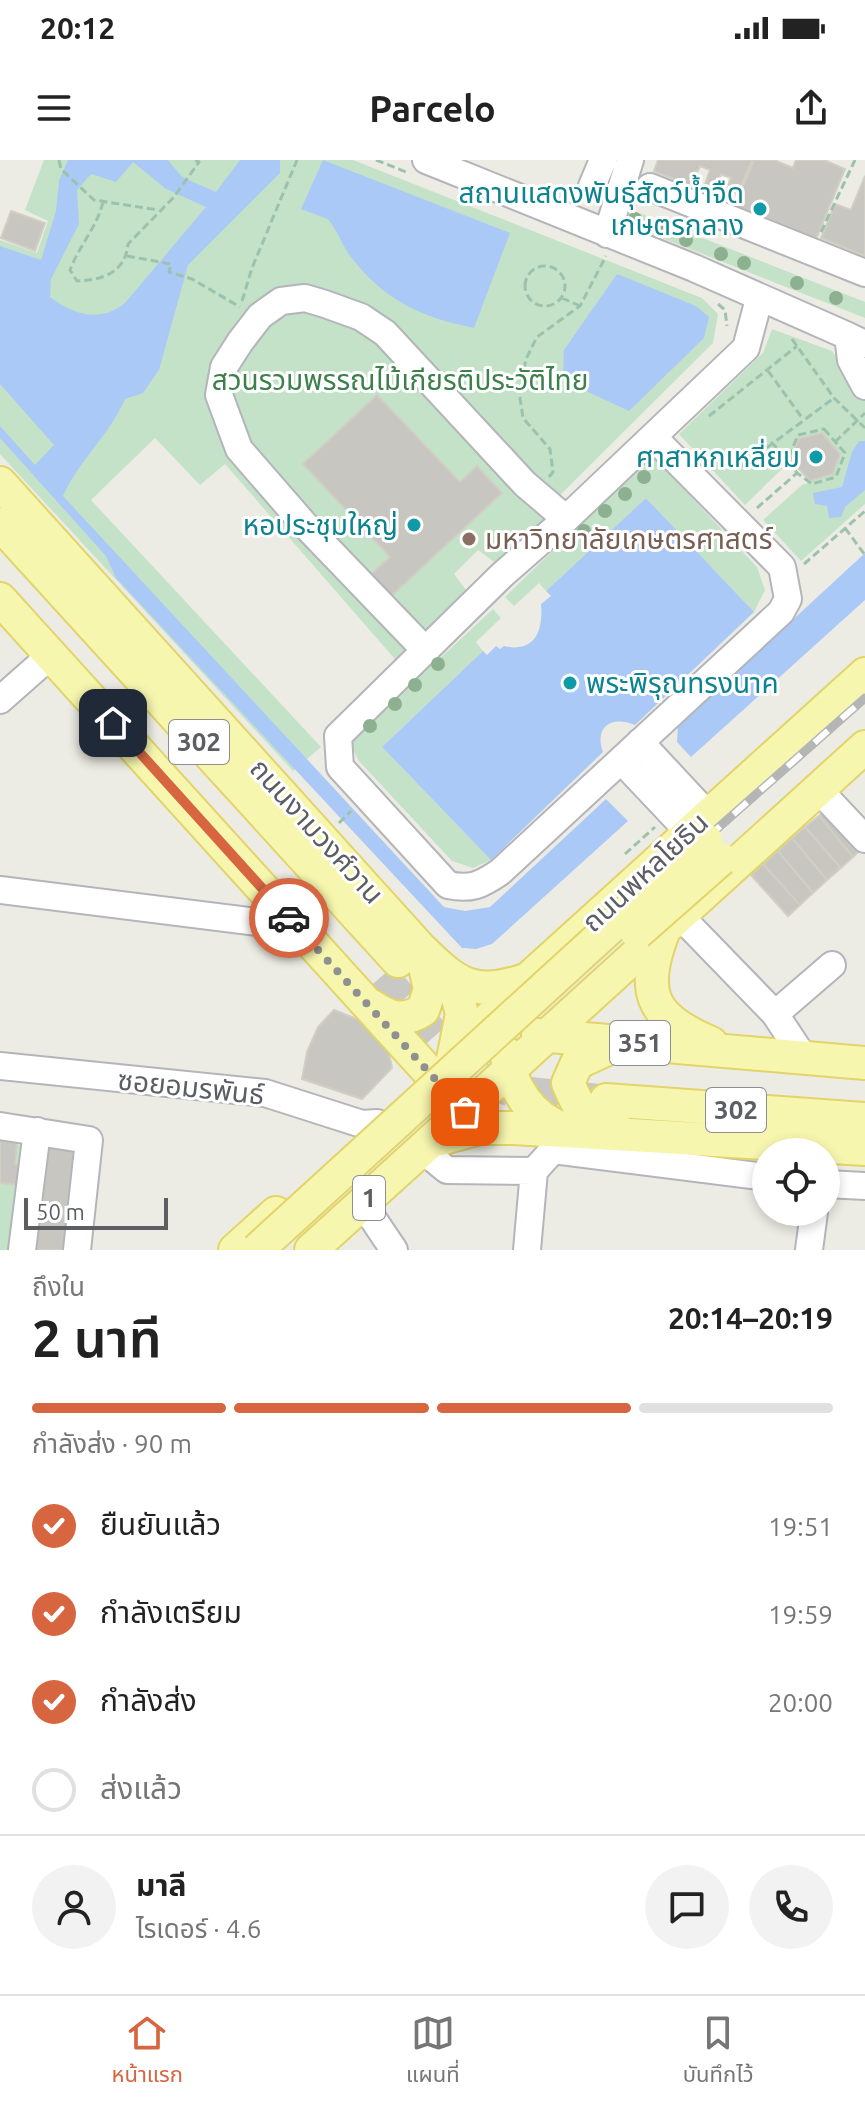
<!DOCTYPE html>
<html lang="th">
<meta charset="utf-8">
<style>
:root{--surface:#fff;--page:#f2f2f2;--text:#222;--muted:#767676;--line:#e0e0e0;--accent:#d66540}
body{margin:0;font-family:Ubuntu,"Noto Sans Thai",sans-serif;background:var(--page);color:var(--text);height:100vh;display:flex;flex-direction:column;font-size:30px;white-space:nowrap}
*{box-sizing:border-box;margin:0}
p{font-size:26px;color:var(--muted)}
.icon{flex:none;width:44px;height:44px;fill:none;stroke:currentColor;stroke-width:2;stroke-linecap:round;stroke-linejoin:round}
.map{position:relative;height:1090px;overflow:hidden}
.side{display:flex;flex-direction:column;background:var(--surface);flex:1}
.side>*{flex:none}
.controls{position:absolute;left:752px;top:978px;display:grid;gap:16px}
.controls a{display:grid;place-items:center;width:88px;height:88px;border-radius:50%;background:var(--surface);box-shadow:0 4px 12px #0003;font-size:40px}
.scale{position:absolute;left:24px;bottom:20px;width:144px;box-sizing:border-box;padding-left:8px;border:4px solid #5c5e63;border-top:0;font-size:22px;line-height:28px;white-space:nowrap;color:#5c5e63;-webkit-text-stroke:6px #fff;paint-order:stroke}
.pin{position:absolute;display:grid;place-items:center;width:68px;height:68px;color:#fff;margin:-34px;border-radius:16px;box-shadow:0 4px 12px #0006}
.courier{position:absolute;display:grid;place-items:center;width:80px;height:80px;margin:-40px;border:6px solid #d66540;border-radius:50%;background:#fff;color:#222;box-shadow:0 2px 10px #0007}
.headline em{font-style:normal;font-weight:600}
.headline div{display:flex;flex-direction:column-reverse}
.headline{display:flex;align-items:center;justify-content:space-between;height:136px;padding:0 32px}
h1{font-size:52px;font-weight:600;line-height:60px}
.bar{display:grid;grid-template-columns:repeat(4,1fr);gap:12px 8px;align-content:center;height:96px;padding:0 32px}
.bar i{height:10px;border-radius:6px;background:var(--line)}
.bar .current{background:var(--accent)}
.bar p{grid-column:span 4}
.line{display:flex;align-items:center;gap:20px;padding:0 32px;border-top:2px solid var(--line)}
.line div{flex:1}
.round{display:grid;place-items:center;flex:none;width:84px;height:84px;border-radius:42px;background:var(--page)}
ol{padding:0 32px;list-style:none}
li{display:flex;align-items:center;gap:24px;height:88px}
li p{margin-inline-start:auto}
li .icon{padding:8px;border-radius:50%;background:var(--accent);color:#fff;stroke-width:4}
li:last-child{color:var(--muted)}
li i{width:44px;height:44px;border:4px solid var(--line);border-radius:50%}
.status{display:flex;justify-content:space-between;align-items:center;height:56px;padding:0 40px;background:var(--surface);direction:ltr}
.status svg{height:22px;fill:currentColor}
header{display:flex;justify-content:space-between;align-items:center;height:104px;padding:0 32px;background:var(--surface);font-size:36px;font-weight:600}
.menu{display:flex;justify-content:space-around;align-items:center;height:112px;border-top:2px solid var(--line);background:var(--surface);font-size:22px;color:var(--muted)}
.menu a{display:grid;justify-items:center;gap:4px}
.menu .current{color:var(--accent)}
.map>svg:first-child{display:block}
.green{fill:#c3e2c8}
.water{fill:#abc9f6;fill-rule:evenodd}
.building{fill:#c8c6c0;stroke:#d1cfc3;stroke-width:2}
.lines{fill:none;stroke-linecap:round;stroke-linejoin:round}
.major-tunnel{stroke:#c9c8c4;stroke-width:32;stroke-dasharray:32 16;stroke-linecap:butt}
.minor-casing{stroke:#b4b5ba;stroke-width:30}
.major-casing{stroke:#e2d468;stroke-width:36}
.path{stroke:#9cc2ae;stroke-width:3;stroke-dasharray:8 4;stroke-linecap:butt}
.minor{stroke:#fff;stroke-width:26}
.major{stroke:#f6f6af;stroke-width:32}
.rail-casing{stroke:#b4b5b5;stroke-width:9}
.rail{stroke:#fff;stroke-width:6;stroke-dasharray:18;stroke-linecap:butt}
.major-bridge-casing{stroke:#e2d468;stroke-width:36;stroke-linecap:butt}
.major-bridge{stroke:#f6f6af;stroke-width:32}
.tree{fill:#8db190}
.done{stroke:#8f9090;stroke-width:8;stroke-dasharray:0 14.4}
.route{stroke:#d66540;stroke-width:10}
.culture-dot{fill:#0f9aa8;stroke:#fff;stroke-width:3}
.education-dot{fill:#8d6e63;stroke:#fff;stroke-width:3}
.labels{text-anchor:middle;stroke-width:6;stroke-linejoin:round;paint-order:stroke}
.shield{fill:#fff;stroke:#8d8e92;stroke-width:2}
.shield-label{font-size:26px;font-weight:bold;fill:#5c5e63}
.culture-label{font-size:28px;fill:#0d838f;stroke:#fff;text-anchor:end}
.park-label{font-size:28px;fill:#3e804c;stroke:#fff}
.education-label{font-size:28px;fill:#785e54;stroke:#fff;text-anchor:start}
.street-label{font-size:28px;fill:#5c5e63;stroke:#fff}
</style>
<div class="status"><b>20:12</b><svg viewBox="0 0 49 12"><path d="M0 12V9h3v3zM5 12V6h3v6zM10 12V3h3v9zM15 12V0h3v12zM26 1h20v11H26zM47 4h2v5h-2z"/></svg></div>
<header><svg class="icon" aria-label="menu" viewBox="0 0 24 24"><path d="M4 6h16M4 12h16M4 18h16"/></svg>Parcelo<svg class="icon" aria-label="share" viewBox="0 0 24 24"><path d="M12 15V3M7 8l5-5 5 5M5 13v7h14v-7"/></svg></header>
<div class="map">
<svg width="865" height="1090" viewBox="0 0 865 1090">
<rect width="100%" height="100%" fill="#edece4"/>
<path class="green" d="M44 0H353L702 138 718 154 713 183 543 352 550 360 501 407 478 390 454 414 472 438 401 506 225 304 200 325 155 278 91 340 321 587 293 611 0 294V80L37 93 48 61 25 50Z
M629 49 865 142V158L624 63Z
M772 169 832 191 865 238V344L801 401 763 360 802 325 833 314 840 294 822 273 798 279 791 300 745 345 679 274 763 193Z
M652 295 757 407 765 430 754 452 646 338 546 431 539 423 514 446 505 437Z
M493 449 501 458 476 482 483 491 382 587 491 700 473 708 452 701 359 601 351 586 355 572 431 496 437 501Z
M51 982 40 1090H0V1013L10 986Z"/>
<path class="water" d="M68 0H168L182 17 216 32 240 0H280V13L188 105 159 210 143 233 125 239C109 276 79 300 63 336L444 747 465 751 490 747 606 639 628 661 492 784 476 789 462 788 116 418 106 396 0 278V266L35 305 54 285 0 224V86L41 100 56 51 59 21ZM133 2 166 29 206 47 125 143C100 163 74 155 50 137L51 119 79 64 77 30 91 14 116 22Z
M323 0 510 73 474 168C421 157 385 141 351 97 342 85 337 70 328 59L301 49Z
M617 114 696 146 709 157 704 178 629 251 573 225 563 213 564 190Z
M859 281H865V330L845 347 841 357 829 358 827 346 815 344 813 333 842 327 852 292Z
M646 338 754 452 635 565C611 555 594 567 603 592L491 700 382 587 483 491 487 495 496 486 500 489 504 486C538 494 543 466 541 444L551 436 546 431Z
M865 393V440L691 597 677 582 678 566Z"/>
<path class="building" d="M658 0H752L738 33 726 30 731 18 721 14 710 46 699 41 710 10 700 6 691 26 654 11Z
M754 0H774L793 8 796 0H824L845 9 815 82 733 49Z
M865 16V96L821 78 835 44 851 50Z
M11 51 45 63 35 91 1 78Z
M377 235 460 322 477 306 502 333 389 438 369 416 390 397 303 304Z
M822 273 840 294 833 314 810 321 791 300 798 279Z
M830 646 865 686 853 697 819 656Z
M819 656 853 697 841 708 805 667Z
M805 667 841 708 827 720 792 678Z
M792 678 827 720 813 733 778 691Z
M778 691 813 733 800 745 763 704Z
M763 704 800 745 788 756 751 715Z
M334 850 367 863 387 883 392 908 362 939 302 919 307 892 318 867Z
M0 980 17 982 15 1004H21L19 1025 0 1023Z
M41 985 85 990 73 1090H29Z"/>
<g class="lines">
<path class="major-tunnel" d="M382 816 467 912 511 931 599 940"/>
<defs>
<path id="minor" d="M426 0 694 108 848 176
M592 26 603 0
M650 27 865 113
M607 74 630 0
M865 184 848 176 851 200 865 226
M653 277 782 407 788 439 781 452 500 712C481 725 471 730 448 725L340 607 338 576 502 415 566 359 746 188 759 139
M426 491 305 365 239 289 219 235 224 207 240 182 260 156 281 141 305 138 325 144 361 157 385 173 525 324 566 359
M0 540 51 495
M640 582 708 655
M621 600 689 672
M818 629 865 679
M0 730 298 767
M679 755 775 854 804 898
M775 854 832 805
M0 906 265 933 362 964 377 963
M0 966 89 980 77 1090
M421 989 447 1010 534 1011 527 1090
M534 1011 553 990 766 1017
M826 1024 865 1026
M363 1044 394 1090
M22 1090 37 971
M809 1090 814 1052"/>
<path id="major" d="M0 323 421 789C458 825 475 838 528 819
M0 364 398 801
M0 439 457 943
M664 770C640 831 649 857 711 883
M370 845C389 858 403 863 423 850L430 829 421 789
M479 869 528 819 865 514
M538 875 865 903
M506 893C511 927 531 958 564 969
M447 929 462 854 453 819
M606 940 865 959
M617 969C584 958 582 955 568 923L577 903 620 883
M440 979 480 968H513L865 989
M235 1090 276 1053
M311 1090 865 587"/>
</defs>
<use href="#minor" class="minor-casing"/>
<use href="#major" class="major-casing"/>
<path class="path" d="M59 0 61 9 94 40 158 50
M376 0 406 12
M103 42C97 67 79 86 70 110L77 121C103 120 125 113 128 84L173 38 199 2 194 0
M821 72 855 0
M127 96 171 104 169 112 192 119 240 147
M525 126a20 20 0 1 1 40 0a20 20 0 1 1-40 0Z
M562 138 580 146
M242 141 252 108 297 0
M718 144 725 150 727 166
M792 179 834 238 865 268
M768 211 803 259
M709 256 797 186
M824 269 845 293 836 317 812 324 797 313 788 299 798 275Z
M771 282 788 299
M835 282 865 253
M738 309 834 238
M549 317 553 312 550 289 523 258 519 231 526 199 537 177 580 146 606 96
M757 348 797 313
M845 368 865 395
M804 404 865 351
M339 663 351 651
M625 694 655 667"/>
<use href="#minor" class="minor"/>
<use href="#major" class="major"/>
<defs>
<path id="rail" d="M487 892 632 760
M254 1090 572 797 865 538"/>
</defs>
<use href="#rail" class="rail-casing"/>
<use href="#rail" class="rail"/>
<defs>
<path id="major-bridge" d="M637 773 721 699
M257 1090 706 680"/>
</defs>
<use href="#major-bridge" class="major-bridge-casing"/>
<use href="#major-bridge" class="major-bridge"/>
</g>
<g class="tree">
<circle cx="635" cy="59" r="7"/>
<circle cx="658" cy="68" r="7"/>
<circle cx="686" cy="80" r="7"/>
<circle cx="721" cy="94" r="7"/>
<circle cx="744" cy="103" r="7"/>
<circle cx="797" cy="123" r="7"/>
<circle cx="836" cy="138" r="7"/>
<circle cx="644" cy="317" r="7"/>
<circle cx="625" cy="334" r="7"/>
<circle cx="605" cy="351" r="7"/>
<circle cx="584" cy="371" r="7"/>
<circle cx="438" cy="504" r="7"/>
<circle cx="415" cy="525" r="7"/>
<circle cx="395" cy="544" r="7"/>
<circle cx="370" cy="566" r="7"/>
</g>
<g class="lines">
<path class="done" d="M289 758 465 952"/>
<path class="route" d="M113 563 289 758"/>
</g>
<g class="culture-dot">
<circle cx="760" cy="49" r="8"/>
<circle cx="816" cy="297" r="8"/>
<circle cx="414" cy="365" r="8"/>
<circle cx="570" cy="523" r="8"/>
</g>
<circle class="education-dot" cx="469" cy="379" r="8"/>
<g class="labels">
<g class="shield">
<rect x="169" y="560" width="60" height="44" rx="6"/>
<rect x="610" y="861" width="60" height="44" rx="6"/>
<rect x="706" y="928" width="60" height="44" rx="6"/>
<rect x="353" y="1016" width="32" height="44" rx="6"/>
</g>
<g class="shield-label">
<text x="199" y="591">302</text>
<text x="640" y="892">351</text>
<text x="736" y="959">302</text>
<text x="369" y="1047">1</text>
</g>
<g class="culture-label">
<text x="744" y="43">สถานแสดงพันธุ์สัตว์น้ำจืด<tspan x="744" dy="32">เกษตรกลาง</tspan></text>
<text x="800" y="307">ศาสาหกเหลี่ยม</text>
<text x="398" y="375">หอประชุมใหญ่</text>
<text x="586" y="533" text-anchor="start">พระพิรุณทรงนาค</text>
</g>
<g class="park-label">
<text x="400" y="230">สวนรวมพรรณไม้เกียรติประวัติไทย</text>
</g>
<g class="education-label">
<text x="485" y="389">มหาวิทยาลัยเกษตรศาสตร์</text>
</g>
<g class="street-label">
<text transform="translate(317 671) rotate(48)" y="10">ถนนงามวงศ์วาน</text>
<text transform="translate(645 712) rotate(-43)" y="10">ถนนพหลโยธิน</text>
<text transform="translate(191 927) rotate(6)" y="10">ซอยอมรพันธ์</text>
</g>
</g>
</svg>
<div class="controls">
<a><svg class="icon" aria-label="locate" viewBox="0 0 24 24"><circle cx="12" cy="12" r="6"/><path d="M12 2v4M12 18v4M2 12h4M18 12h4"/></svg></a>
</div>
<div class="scale">50 m</div>
<div class="pin" style="left:465px;top:952px;background:#ea580c"><svg class="icon" aria-label="bag" viewBox="0 0 24 24"><path d="M5 8h14l-1 12H6zM9 8a3 3 0 0 1 6 0"/></svg></div>
<div class="pin" style="left:113px;top:563px;background:#1f2937"><svg class="icon" aria-label="home" viewBox="0 0 24 24"><path d="M3 11l9-7 9 7M6 9v11h12V9"/></svg></div>
<div class="courier" style="left:289px;top:758px"><svg class="icon" aria-label="car" viewBox="0 0 24 24"><path d="M5 17H2v-5l4-1 3-4h7l3 4 3 1v5h-3M9 17h6M6 11h13"/><circle cx="7" cy="17" r="2"/><circle cx="17" cy="17" r="2"/></svg></div>
</div>
<section class="side">
<div class="headline"><div><h1>2 นาที</h1><p>ถึงใน</p></div><em>20:14–20:19</em></div>
<div class="bar"><i class="current"></i><i class="current"></i><i class="current"></i><i></i><p>กำลังส่ง · 90 m</p></div>
<ol>
<li><svg class="icon" aria-label="check" viewBox="0 0 24 24"><path d="M5 12l5 5 9-10"/></svg>ยืนยันแล้ว<p>19:51</p></li>
<li><svg class="icon" aria-label="check" viewBox="0 0 24 24"><path d="M5 12l5 5 9-10"/></svg>กำลังเตรียม<p>19:59</p></li>
<li><svg class="icon" aria-label="check" viewBox="0 0 24 24"><path d="M5 12l5 5 9-10"/></svg>กำลังส่ง<p>20:00</p></li>
<li><i></i>ส่งแล้ว</li>
</ol>
<div class="line" style="height:144px"><a class="round"><svg class="icon" aria-label="person" viewBox="0 0 24 24"><circle cx="12" cy="8" r="4"/><path d="M4 21q1-7 8-7t8 7"/></svg></a><div><b>มาลี</b><p>ไรเดอร์ · 4.6</p></div><a class="round"><svg class="icon" aria-label="chat" viewBox="0 0 24 24"><path d="M4 5h16v11H9l-5 4z"/></svg></a><a class="round"><svg class="icon" aria-label="phone" viewBox="0 0 24 24"><path d="M5 4h4l2 5-3 2q2 4 5 5l2-3 5 2v4C11 20 4 13 5 4z"/></svg></a></div>
</section>
<nav class="menu">
<a class="current"><svg class="icon" aria-label="home" viewBox="0 0 24 24"><path d="M3 11l9-7 9 7M6 9v11h12V9"/></svg>หน้าแรก</a>
<a><svg class="icon" aria-label="map" viewBox="0 0 24 24"><path d="M3 6l6-2 6 2 6-2v14l-6 2-6-2-6 2zM9 4v14M15 6v14"/></svg>แผนที่</a>
<a><svg class="icon" aria-label="saved" viewBox="0 0 24 24"><path d="M7 4h10v16l-5-4-5 4z"/></svg>บันทึกไว้</a>
</nav>
